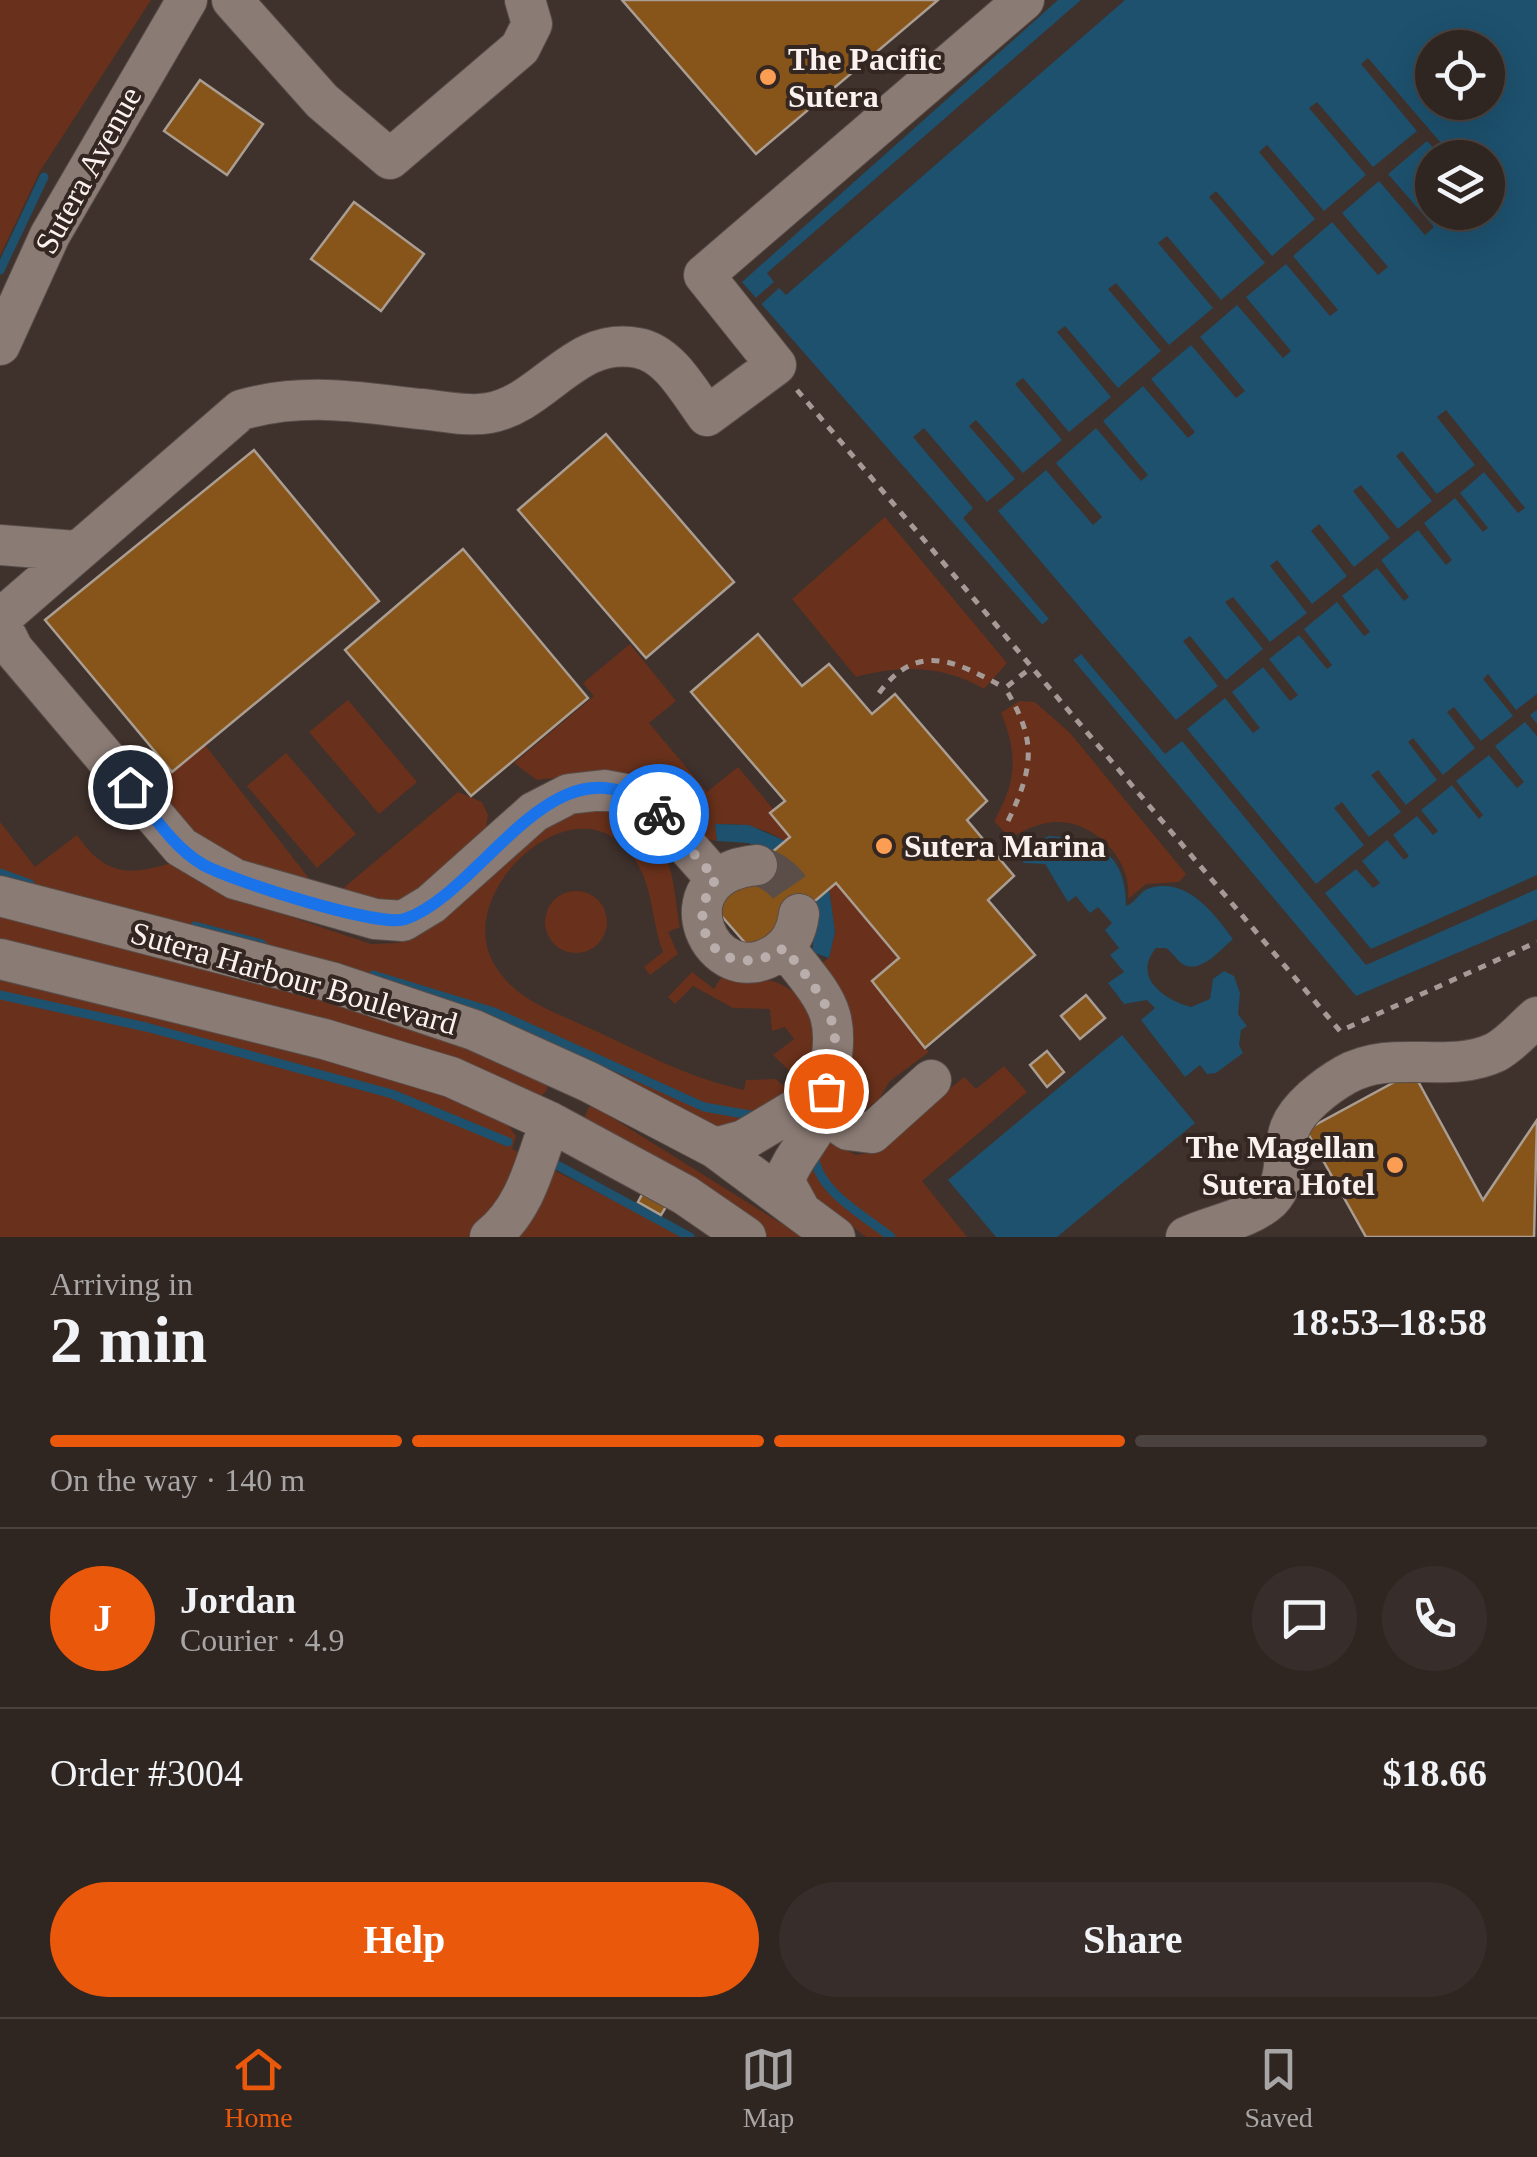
<!DOCTYPE html>
<meta charset="utf-8">
<style>
:root{--surface:#2f2521;--page:#372d2a;--text:#f1f3f6;--muted:#a7a5a5;--line:#4a423f;--accent:#ea580c}
body{margin:0;font-family:Georgia,serif;background:var(--page);color:var(--text);height:100vh;display:flex;flex-direction:column;font-size:38px;white-space:nowrap}
*{box-sizing:border-box;margin:0}
p{font-size:32px;color:var(--muted)}
.icon{flex:none;width:55px;height:55px;fill:none;stroke:currentColor;stroke-width:2;stroke-linecap:round;stroke-linejoin:round}
.map{position:relative;height:1237px;overflow:hidden}
.details{display:flex;flex-direction:column;background:var(--surface);flex:1}
.details>*{flex:none}
.tools{position:absolute;left:1415px;top:30px;display:grid;gap:20px}
.tools a{display:grid;place-items:center;width:90px;height:90px;border-radius:50%;background:var(--surface);box-shadow:0 10px 40px #0002,0 0 0 2px var(--line);font-size:50px}
.pin{position:absolute;display:grid;place-items:center;width:85px;height:85px;color:#fff;margin:-42px;border:5px solid #fff;border-radius:50%;box-shadow:0 2px 10px #0007}
.courier{position:absolute;display:grid;place-items:center;width:100px;height:100px;margin:-50px;border:8px solid #1a73e8;border-radius:50%;background:#fff;color:#222;box-shadow:0 2px 12px #0007}
.headline em{font-style:normal;font-weight:600}
.headline div{display:flex;flex-direction:column-reverse}
.headline{display:flex;align-items:center;justify-content:space-between;height:170px;padding:0 50px}
h1{font-size:65px;font-weight:600;line-height:75px}
.bar{display:grid;grid-template-columns:repeat(4,1fr);gap:15px 10px;align-content:center;height:120px;padding:0 50px}
.bar i{height:12px;border-radius:8px;background:var(--line)}
.bar .current{background:var(--accent)}
.bar p{grid-column:span 4}
.line{display:flex;align-items:center;gap:25px;padding:0 50px;border-top:2px solid var(--line)}
.line div{flex:1}
.round{display:grid;place-items:center;flex:none;width:105px;height:105px;border-radius:52px;background:var(--page)}
.cta{display:flex;gap:20px;margin-top:auto;padding:20px 50px}
.cta a{flex:1;height:115px;border-radius:60px;background:var(--accent);color:#fff;font-size:40px;font-weight:600;line-height:115px;text-align:center}
.cta a+a{background:var(--page);color:var(--text)}
.dock{display:flex;justify-content:space-around;align-items:center;height:140px;border-top:2px solid var(--line);background:var(--surface);font-size:28px;color:var(--muted)}
.dock a{display:grid;justify-items:center;gap:5px}
.dock .current{color:var(--accent)}
.map>svg:first-child{display:block}
.green{fill:#69311b}
.water{fill:#1d516e;fill-rule:evenodd}
.pier{fill:#3f312c}
.lines{fill:none;stroke-linecap:round;stroke-linejoin:round}
.stream{stroke:#1d516e;stroke-width:9}
.building{fill:#87551a;stroke:#aa9d92;stroke-width:2.5}
.minor-tunnel{stroke:#5b4e49;stroke-width:40;stroke-dasharray:40 20;stroke-linecap:butt}
.minor-casing{stroke:#584d49;stroke-width:42}
.path{stroke:#a59a96;stroke-width:5;stroke-dasharray:8 8;stroke-linecap:butt}
.minor{stroke:#8b7b75;stroke-width:40}
.done{stroke:#b9aeab;stroke-width:10;stroke-dasharray:0 18}
.route{stroke:#1a73e8;stroke-width:12}
.poi-dot{fill:#fc9d54;stroke:#342722;stroke-width:4}
.labels{text-anchor:middle;stroke-width:8;stroke-linejoin:round;paint-order:stroke}
.poi-label{font-size:32px;font-weight:bold;fill:#fbf2ef;stroke:#342722;text-anchor:start}
.street-label{font-size:32px;fill:#fbf2ef;stroke:#342722}
</style>
<div class="map">
<svg width="1537" height="1237" viewBox="0 0 1537 1237">
<rect width="100%" height="100%" fill="#3f312c"/>
<path class="green" d="M0 0H151L40 171 0 256Z
M885 517 1007 663 984 689C943 665 901 665 856 677L792 599Z
M630 644 676 701 649 723 707 792 738 767 774 810 770 814 790 837 785 841C763 828 741 821 715 825L717 841 701 837 609 771 537 780 514 763 594 696 583 683Z
M348 700 417 782 379 814 309 732Z
M1019 701 1035 702 1070 733 1186 874 1179 882 1146 884 1128 899C1133 862 1096 820 1055 822 1038 823 1025 830 1010 838L994 821C1017 782 1018 754 1001 713Z
M205 745 311 881 299 883 207 849 152 789Z
M286 753 356 834 317 868 247 786Z
M458 792 482 802 488 815 486 829 410 901 390 903 340 891Z
M592 807 635 814C677 865 670 866 680 927L668 932 678 954 650 975 644 967 663 952C649 915 655 879 625 847 568 787 459 889 491 958 497 971 509 985 520 993 540 1008 566 1017 589 1028 640 1051 688 1078 744 1090L746 1080 776 1079 788 1090V1095L724 1130 0 879V822L35 867 77 835C104 875 130 877 173 862L200 883 223 894 371 944 398 943 539 826Z
M836 883 899 958 872 981 929 1052 890 1081 879 1099 860 1113 844 1112 815 968 829 958 835 932 829 888Z
M545 922a31 31 0 1 1 62 0a31 31 0 1 1-62 0Z
M0 915 398 1017 547 1081V1090L536 1102 0 941Z
M692 972 714 989 722 976C739 978 762 977 778 983 818 999 827 1051 801 1082L773 1055 794 1039 785 1027 772 1031 770 1009 733 1008 693 986 675 1004 668 997Z
M0 979C168 1018 355 1048 509 1126L516 1136 512 1149 686 1237H0Z
M1004 1066 1027 1092 922 1181 967 1237H866L803 1189V1165L822 1137 856 1155 873 1152 964 1077 976 1089Z
M589 1107H595L803 1237H768L583 1120Z"/>
<path class="water" d="M1058 0H1537V919L1356 996 1075 662 742 282ZM1432 48H1488V102H1432ZM1432 158H1488V212H1432Z
M715 824 749 825 785 841 772 852 748 843 717 841Z
M1049 836C1098 840 1126 853 1126 906 1137 902 1139 891 1150 888 1187 877 1214 913 1233 939 1221 949 1202 973 1184 965 1178 962 1173 953 1166 948H1156C1132 977 1163 999 1191 1007L1210 999 1213 979 1224 971 1234 976 1240 993 1238 1014 1247 1026 1241 1030 1239 1045 1243 1053 1216 1073 1207 1074 1200 1065 1185 1077 1141 1020 1155 1008 1147 1000 1124 1004 1108 983 1124 972 1110 955 1119 948 1105 930 1112 923 1098 907 1090 913 1076 896 1068 902 1045 864 1024 863 1014 852Z
M829 888 835 932 829 958 812 952 816 920 813 902Z
M1122 1035 1195 1123 1057 1237H996L948 1180Z"/>
<path class="pier" d="M1081 0H1125L786 295 779 288 757 308 752 301 774 282 767 273Z
M1368 58 1453 157H1442L1427 141 1388 174 1434 227 1425 235 1379 181 1342 213 1388 267 1378 275 1332 222 1293 256 1338 310 1330 316 1286 264 1246 297 1291 351 1283 358 1237 305 1200 337 1245 391 1236 398 1191 345 1151 379 1195 432 1188 438 1143 386 1103 421 1148 475 1141 481 1096 428 1056 463 1102 517 1093 525 1046 470 998 511 1176 720 1218 686 1183 641 1190 636 1226 680 1263 649 1225 602 1233 597 1270 642 1307 613 1270 566 1277 560 1312 604 1347 576 1311 531 1319 524 1354 567 1390 538 1353 491 1361 485 1398 529 1432 501 1396 456 1402 451 1437 494 1475 465 1437 417 1446 410 1525 508 1518 513 1484 472 1460 493 1488 528 1483 532 1455 498 1424 523 1452 560 1446 565 1418 530 1381 560 1409 597 1404 601 1377 568 1342 596 1370 632 1364 636 1337 602 1304 629 1332 665 1327 669 1299 635 1269 659 1298 695 1290 701 1263 667 1232 692 1260 728 1253 733 1225 698 1187 729 1316 884 1364 845 1334 808 1342 802 1369 837 1401 812 1371 775 1378 770 1406 805 1437 780 1408 742 1413 738 1443 775 1475 748 1447 712 1454 707 1481 741 1513 716 1483 679 1488 674 1516 710 1537 694V710L1530 715 1537 724V736L1525 722 1495 746 1524 782 1517 788 1489 755 1456 781 1483 815 1479 819 1452 785 1421 810 1438 831 1433 835 1417 816 1393 835 1409 856 1404 860 1387 840 1362 861 1380 883 1373 888 1356 869 1325 893 1371 949 1537 875V889L1366 965 1182 741 1165 754 1081 654 1070 663 1038 628 1049 619 963 518 973 508 913 437 924 428 987 502 1015 479 969 426 976 420 1023 473 1062 440 1015 384 1023 378 1069 432 1111 397 1057 332 1065 326 1118 388 1161 351 1108 289 1116 283 1169 345 1213 308 1158 243 1167 236 1221 300 1265 263 1209 197 1216 191 1272 256 1315 219 1259 152 1267 145 1324 211 1366 175 1309 108 1317 102 1373 167 1417 131 1361 64Z"/>
<g class="lines">
<path class="stream" d="M0 270 44 177
M0 873 30 884
M195 926 262 944
M373 975 494 1012 704 1107 750 1115
M0 995 146 1027 392 1094 508 1142
M814 1155C818 1192 864 1215 891 1237
M555 1164 690 1237"/>
</g>
<path class="building" d="M622 0H938L756 154Z
M200 80 263 124 227 175 164 131Z
M354 202 424 254 381 311 311 259Z
M606 434 734 582 646 658 518 510Z
M254 450 379 601 172 772 45 620Z
M463 549 588 698 471 796 345 650Z
M758 634 802 686 829 664 872 714 895 694 987 801 967 820 1014 876 988 900 1035 955 925 1048 872 981 899 958 836 883 754 953 711 904 790 837 770 813 785 801 691 692Z
M1086 995 1105 1018 1080 1039 1061 1016Z
M1047 1051 1064 1072 1047 1087 1030 1065Z
M1413 1072 1483 1200 1537 1120 1534 1237H1366L1306 1130Z
M645 1189 669 1202 661 1215 638 1202Z"/>
<g class="lines">
<path class="minor-tunnel" d="M757 865C782 874 795 888 799 914"/>
<defs>
<path id="minor" d="M232 0 322 101 390 159 520 48 532 24 525 0
M0 345 50 235 187 0
M0 545 76 551
M0 619 241 410C305 392 356 402 421 409 442 411 468 417 489 413 545 403 575 335 638 348 670 354 689 392 707 416L776 365 704 275 1024 0
M0 623 13 649 181 847 235 879 375 919 403 921 431 904 534 812 569 794 604 790 636 796 656 811 716 879
M757 865C657 874 711 998 777 953 791 944 797 931 799 914
M0 896 331 982 474 1030 589 1082 715 1148 835 1237
M785 948C832 1007 842 1013 826 1090 824 1098 826 1105 823 1113 813 1138 793 1155 784 1181L800 1210
M0 959 324 1039 451 1077 550 1122 685 1195 746 1237
M806 1101 848 1130 872 1133 931 1080
M715 1148 744 1140 826 1091
M490 1237C526 1209 535 1163 550 1122
M1186 1237C1213 1224 1248 1220 1270 1200 1290 1180 1281 1152 1290 1128 1298 1107 1326 1086 1345 1075 1392 1048 1448 1075 1496 1052 1512 1043 1523 1029 1537 1017"/>
</defs>
<use href="#minor" class="minor-casing"/>
<path class="path" d="M797 390 1340 1031 1537 942
M879 693C918 640 957 662 1005 688
M1008 821C1034 767 1037 740 1005 688L1032 667"/>
<use href="#minor" class="minor"/>
</g>
<g class="lines">
<path class="done" d="M659 814 716 879C677 934 729 985 784 948 824 997 850 1026 826 1091"/>
<path class="route" d="M130 787C152 813 172 846 202 864 229 880 379 928 405 919 485 892 557 724 659 814"/>
</g>
<g class="poi-dot">
<circle cx="768" cy="77" r="10"/>
<circle cx="884" cy="846" r="10"/>
<circle cx="1395" cy="1165" r="10"/>
</g>
<g class="labels">
<g class="poi-label">
<text x="788" y="70">The Pacific<tspan x="788" dy="37">Sutera</tspan></text>
<text x="904" y="857">Sutera Marina</text>
<text x="1375" y="1158" text-anchor="end">The Magellan<tspan x="1375" dy="37">Sutera Hotel</tspan></text>
</g>
<g class="street-label">
<text transform="translate(88 170) rotate(-61)" y="11">Sutera Avenue</text>
<text transform="translate(294 978) rotate(16)" y="11">Sutera Harbour Boulevard</text>
</g>
</g>
</svg>
<div class="tools">
<a><svg class="icon" aria-label="locate" viewBox="0 0 24 24"><circle cx="12" cy="12" r="6"/><path d="M12 2v4M12 18v4M2 12h4M18 12h4"/></svg></a>
<a><svg class="icon" aria-label="layers" viewBox="0 0 24 24"><path d="M12 4l9 5-9 5-9-5zM3 14l9 5 9-5"/></svg></a>
</div>
<div class="pin" style="left:826px;top:1091px;background:#ea580c"><svg class="icon" aria-label="bag" viewBox="0 0 24 24"><path d="M5 8h14l-1 12H6zM9 8a3 3 0 0 1 6 0"/></svg></div>
<div class="pin" style="left:130px;top:787px;background:#1f2937"><svg class="icon" aria-label="home" viewBox="0 0 24 24"><path d="M3 11l9-7 9 7M6 9v11h12V9"/></svg></div>
<div class="courier" style="left:659px;top:814px"><svg class="icon" aria-label="bike" viewBox="0 0 24 24"><circle cx="6" cy="16" r="4"/><circle cx="18" cy="16" r="4"/><path d="M6 16l4-8h5l3 8M10 8l3 8H6M13 5h3"/></svg></div>
</div>
<section class="details">
<div class="headline"><div><h1>2 min</h1><p>Arriving in</p></div><em>18:53–18:58</em></div>
<div class="bar"><i class="current"></i><i class="current"></i><i class="current"></i><i></i><p>On the way · 140 m</p></div>
<div class="line" style="height:180px"><b class="round" style="background:var(--accent);color:#fff">J</b><div><b>Jordan</b><p>Courier · 4.9</p></div><a class="round"><svg class="icon" aria-label="chat" viewBox="0 0 24 24"><path d="M4 5h16v11H9l-5 4z"/></svg></a><a class="round"><svg class="icon" aria-label="phone" viewBox="0 0 24 24"><path d="M5 4h4l2 5-3 2q2 4 5 5l2-3 5 2v4C11 20 4 13 5 4z"/></svg></a></div>
<div class="line" style="height:130px"><div>Order #3004</div><b>$18.66</b></div>
<div class="cta"><a>Help</a><a>Share</a></div>
</section>
<nav class="dock">
<a class="current"><svg class="icon" aria-label="home" viewBox="0 0 24 24"><path d="M3 11l9-7 9 7M6 9v11h12V9"/></svg>Home</a>
<a><svg class="icon" aria-label="map" viewBox="0 0 24 24"><path d="M3 6l6-2 6 2 6-2v14l-6 2-6-2-6 2zM9 4v14M15 6v14"/></svg>Map</a>
<a><svg class="icon" aria-label="saved" viewBox="0 0 24 24"><path d="M7 4h10v16l-5-4-5 4z"/></svg>Saved</a>
</nav>
